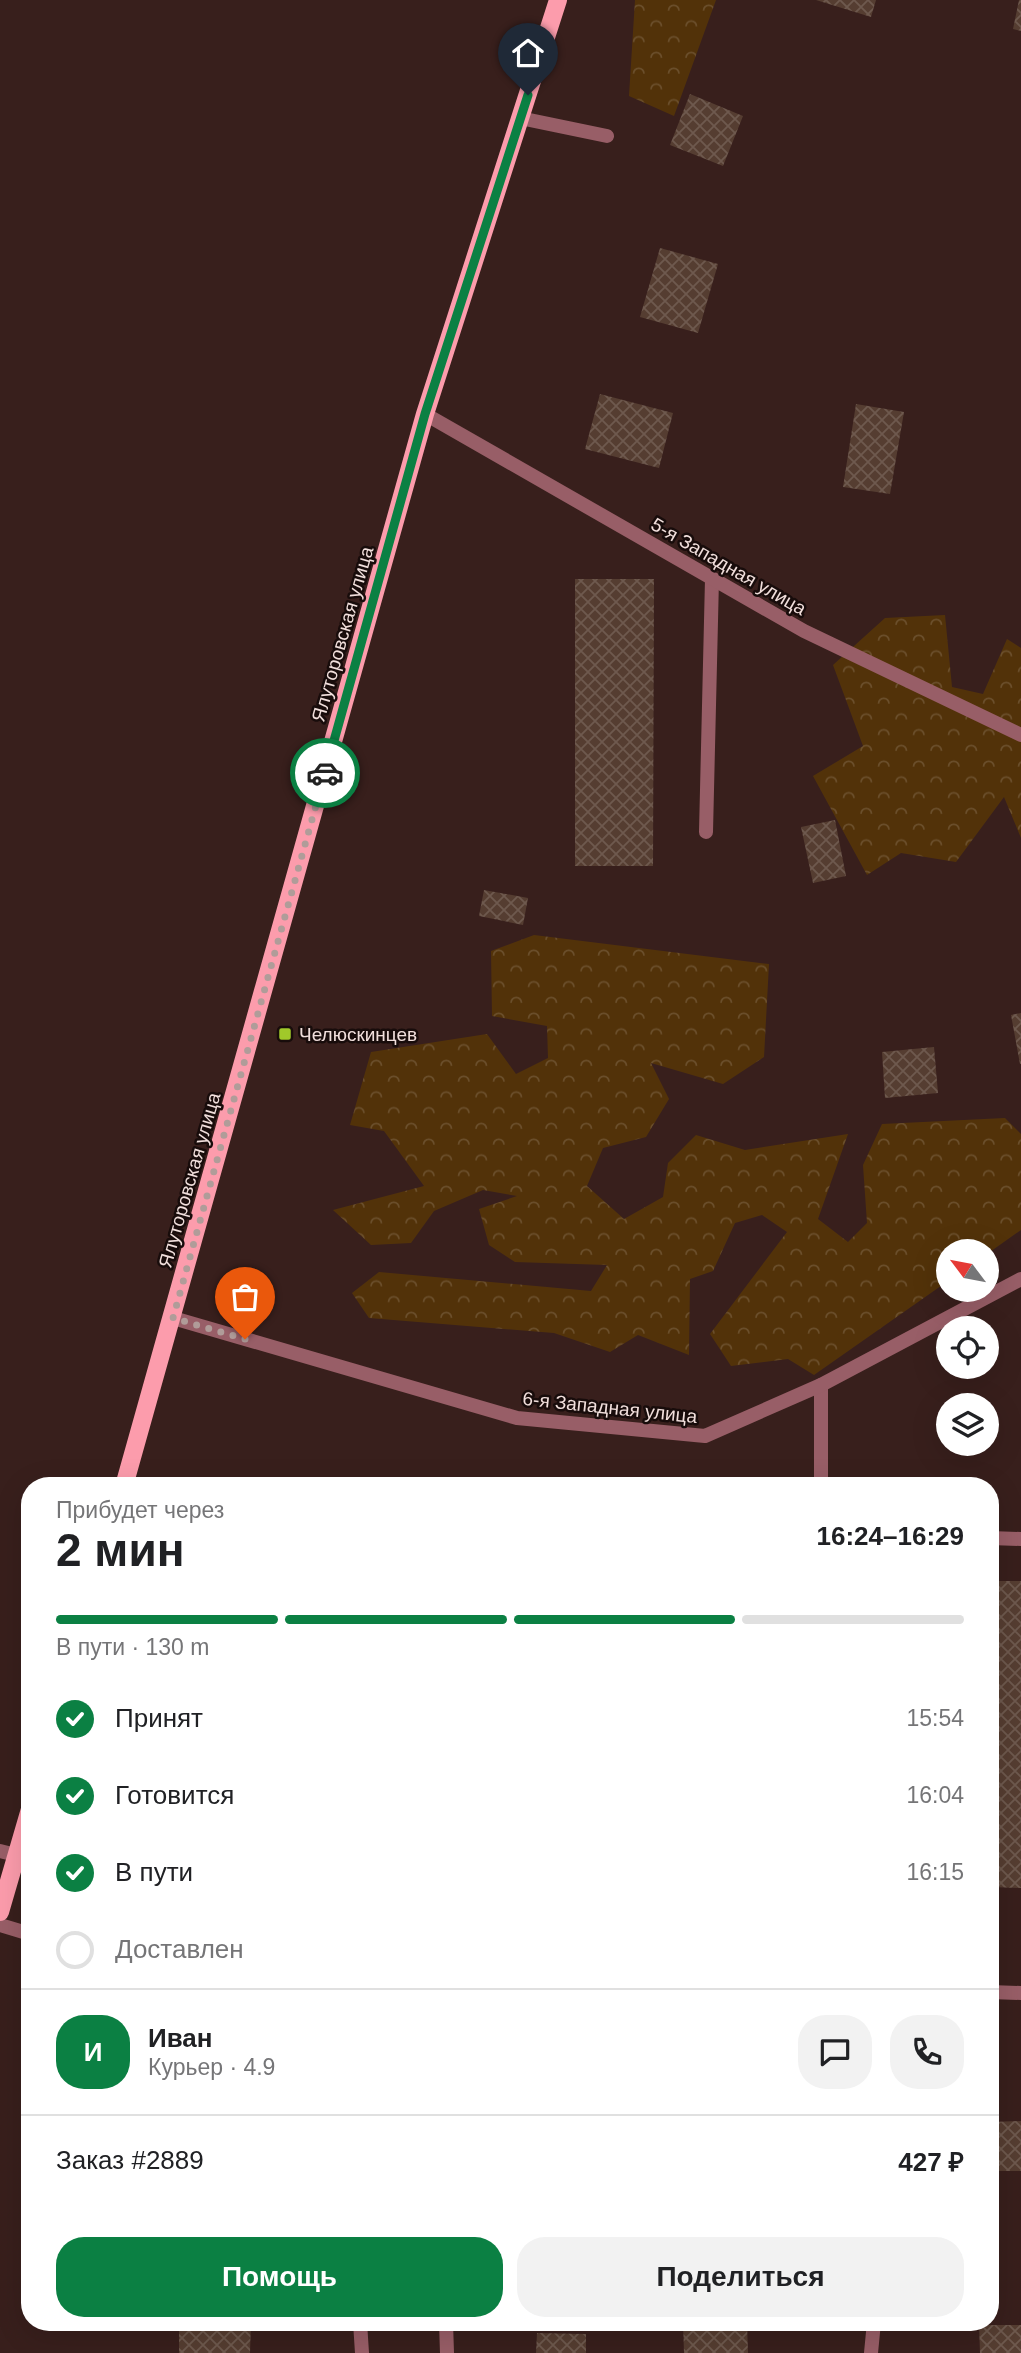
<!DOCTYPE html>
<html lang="ru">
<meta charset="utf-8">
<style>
:root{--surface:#fff;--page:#f2f2f2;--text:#202124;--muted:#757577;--line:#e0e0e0;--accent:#0b8043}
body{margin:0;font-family:Arial,sans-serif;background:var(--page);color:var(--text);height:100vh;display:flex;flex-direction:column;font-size:26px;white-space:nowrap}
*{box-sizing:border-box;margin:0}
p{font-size:23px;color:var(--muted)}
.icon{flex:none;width:38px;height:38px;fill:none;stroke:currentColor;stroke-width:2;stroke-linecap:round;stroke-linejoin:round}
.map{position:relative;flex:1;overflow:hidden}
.sheet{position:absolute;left:21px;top:1477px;width:978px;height:854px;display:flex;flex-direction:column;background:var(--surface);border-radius:28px;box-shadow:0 7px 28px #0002}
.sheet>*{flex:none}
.needle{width:46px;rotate:302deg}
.controls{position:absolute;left:936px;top:1239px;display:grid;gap:14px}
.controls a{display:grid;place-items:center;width:63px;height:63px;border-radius:50%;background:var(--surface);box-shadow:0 7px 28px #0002;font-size:35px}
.pin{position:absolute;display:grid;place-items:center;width:60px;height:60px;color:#fff;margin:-72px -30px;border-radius:50% 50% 50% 0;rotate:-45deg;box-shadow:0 0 7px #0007}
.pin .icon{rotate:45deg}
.courier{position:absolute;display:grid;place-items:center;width:70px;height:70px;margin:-35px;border:5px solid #0b8043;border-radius:50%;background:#fff;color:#222;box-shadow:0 2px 9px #0007}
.overview em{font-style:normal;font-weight:600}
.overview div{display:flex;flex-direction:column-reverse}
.overview{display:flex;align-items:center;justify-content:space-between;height:119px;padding:0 35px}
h1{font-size:46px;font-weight:600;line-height:52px}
.bar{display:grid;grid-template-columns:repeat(4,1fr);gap:10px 7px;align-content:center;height:84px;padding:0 35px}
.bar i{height:9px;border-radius:5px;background:var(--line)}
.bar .active{background:var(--accent)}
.bar p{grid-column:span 4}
.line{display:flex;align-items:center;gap:18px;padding:0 35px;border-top:2px solid var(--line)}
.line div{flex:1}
.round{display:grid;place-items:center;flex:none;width:74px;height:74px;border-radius:28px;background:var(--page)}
ol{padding:0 35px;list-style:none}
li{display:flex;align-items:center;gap:21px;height:77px}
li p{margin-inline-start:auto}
li .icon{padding:7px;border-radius:50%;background:var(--accent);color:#fff;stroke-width:4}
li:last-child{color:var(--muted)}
li i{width:38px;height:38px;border:4px solid var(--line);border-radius:50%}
.button{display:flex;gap:14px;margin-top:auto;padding:14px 35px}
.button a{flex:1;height:80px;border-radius:28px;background:var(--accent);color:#fff;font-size:28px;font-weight:600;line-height:80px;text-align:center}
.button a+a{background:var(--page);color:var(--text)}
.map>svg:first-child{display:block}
.forest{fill:url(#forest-crowns)}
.building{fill:url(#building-cross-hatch)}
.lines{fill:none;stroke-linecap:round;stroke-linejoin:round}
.lane{stroke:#985e67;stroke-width:14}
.street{stroke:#985e67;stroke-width:14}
.primary{stroke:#fc9cac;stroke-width:18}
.done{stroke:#b09c99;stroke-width:7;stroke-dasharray:0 12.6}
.route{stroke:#0b8043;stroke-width:9}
.poi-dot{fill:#a1c92a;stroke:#180c0b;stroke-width:2.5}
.labels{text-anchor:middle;stroke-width:5;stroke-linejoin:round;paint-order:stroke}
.street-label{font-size:19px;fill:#f1dfdc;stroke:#180c0b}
.poi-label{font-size:19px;fill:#f1dfdc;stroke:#180c0b;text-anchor:start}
</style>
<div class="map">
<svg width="1021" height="2353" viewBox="0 0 1021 2353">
<defs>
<pattern id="forest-crowns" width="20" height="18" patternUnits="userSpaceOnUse" patternTransform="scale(1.75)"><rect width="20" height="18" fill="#523209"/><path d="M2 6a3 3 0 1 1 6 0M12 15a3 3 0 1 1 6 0" fill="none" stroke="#6b4f2c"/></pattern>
<pattern id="building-cross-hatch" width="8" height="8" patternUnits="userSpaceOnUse" patternTransform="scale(1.75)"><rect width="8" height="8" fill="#553d31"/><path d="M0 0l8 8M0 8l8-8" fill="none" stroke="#6e594e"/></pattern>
</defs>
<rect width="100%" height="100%" fill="#381f1c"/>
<path class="forest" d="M635 0H716L674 116 629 96Z
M945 615 952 687 983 694 1007 639 1021 648V838L1004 797 956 862 901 853 867 875 813 776 863 746 833 665 885 618Z
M534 935 769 964 764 1057 723 1084 651 1063 669 1099 646 1137 603 1148 587 1186 624 1219 663 1197 668 1163 696 1135 745 1150 848 1134 818 1219 848 1242 867 1223 863 1165 882 1124 1005 1118 1021 1134V1230L987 1254V1251H948V1281L814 1375 788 1359 731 1366 710 1334 787 1232 762 1215 735 1223 713 1271 690 1279 689 1355 638 1335 610 1352 554 1333 369 1318 352 1293 379 1272 591 1291 607 1265 515 1262 489 1245 479 1209 517 1196 483 1190 434 1211 411 1243 371 1245 333 1210 424 1186 384 1131 350 1125 371 1052 487 1034 516 1074 548 1058 547 1026 492 1016 491 951Z"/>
<path class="building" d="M816 0H876L871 17Z
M1019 0H1021V31L1013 29Z
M690 94 743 116 723 166 670 145Z
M660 248 718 264 698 333 640 317Z
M600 394 673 413 659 468 585 449Z
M856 404 904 412 890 494 843 487Z
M575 579H654L653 866H575Z
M835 820 846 876 813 883 801 827Z
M484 890 528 898 523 925 479 916Z
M1021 1013V1064H1020L1011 1015Z
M934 1047 938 1093 885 1098 882 1052Z
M992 1581H1021V1888L990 1887Z
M1021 2121V2171H990V2122Z
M179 2322H251L250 2353H179Z
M683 2322H747L748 2353H684Z
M979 2325H1021V2353H980Z
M537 2333 586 2334V2353H536Z"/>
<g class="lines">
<path class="lane" d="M520 118 607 136
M706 832 712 579
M821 1385V1486
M990 1538 1021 1539
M0 1851 16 1855
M360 2322 362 2353
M871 2353 874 2322"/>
<path class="street" d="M425 414 804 631 1021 735
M173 1318 517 1418 705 1436 821 1385 1021 1279
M0 1925 30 1934
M990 1992 1021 1993
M446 2322 447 2353"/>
<path class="primary" d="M124 1486 425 414 558 0
M0 1912 30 1809"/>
</g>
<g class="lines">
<path class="done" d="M245 1339 173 1318 325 773"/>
<path class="route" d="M325 773 425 414 528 95"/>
</g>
<rect class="poi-dot" x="278" y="1027" width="14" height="14" rx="3.5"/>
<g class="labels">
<g class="street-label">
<text transform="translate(729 566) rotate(30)" y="7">5-я Западная улица</text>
<text transform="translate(342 634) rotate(-74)" y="7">Ялуторовская улица</text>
<text transform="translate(189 1180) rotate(-74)" y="7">Ялуторовская улица</text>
<text transform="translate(610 1407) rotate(6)" y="7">6-я Западная улица</text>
</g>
<g class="poi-label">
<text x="299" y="1041">Челюскинцев</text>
</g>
</g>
</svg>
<div class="controls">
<a><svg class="needle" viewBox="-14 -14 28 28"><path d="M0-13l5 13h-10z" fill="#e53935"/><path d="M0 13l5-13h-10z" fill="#757577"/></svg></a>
<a><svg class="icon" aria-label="locate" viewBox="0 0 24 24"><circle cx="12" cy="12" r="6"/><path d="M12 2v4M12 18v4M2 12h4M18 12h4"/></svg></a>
<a><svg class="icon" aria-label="layers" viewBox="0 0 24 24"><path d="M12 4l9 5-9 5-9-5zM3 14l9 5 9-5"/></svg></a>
</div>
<div class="pin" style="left:245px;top:1339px;background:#ea580c"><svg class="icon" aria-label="bag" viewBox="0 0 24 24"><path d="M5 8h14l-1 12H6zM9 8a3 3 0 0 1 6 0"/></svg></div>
<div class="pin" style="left:528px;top:95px;background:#1f2937"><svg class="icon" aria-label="home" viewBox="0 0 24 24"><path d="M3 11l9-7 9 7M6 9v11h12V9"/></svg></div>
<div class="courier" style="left:325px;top:773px"><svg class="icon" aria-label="car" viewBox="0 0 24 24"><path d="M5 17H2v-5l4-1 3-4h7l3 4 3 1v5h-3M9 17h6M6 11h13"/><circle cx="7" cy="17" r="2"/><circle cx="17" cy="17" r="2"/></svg></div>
<section class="sheet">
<div class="overview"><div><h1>2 мин</h1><p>Прибудет через</p></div><em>16:24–16:29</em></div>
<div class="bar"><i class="active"></i><i class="active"></i><i class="active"></i><i></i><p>В пути · 130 m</p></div>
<ol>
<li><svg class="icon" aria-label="check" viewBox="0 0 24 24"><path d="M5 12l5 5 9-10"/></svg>Принят<p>15:54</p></li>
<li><svg class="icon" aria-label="check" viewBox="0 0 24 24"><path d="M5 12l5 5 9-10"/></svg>Готовится<p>16:04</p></li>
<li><svg class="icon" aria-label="check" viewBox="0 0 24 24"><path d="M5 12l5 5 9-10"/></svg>В пути<p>16:15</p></li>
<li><i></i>Доставлен</li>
</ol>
<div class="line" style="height:126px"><b class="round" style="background:var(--accent);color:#fff">И</b><div><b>Иван</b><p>Курьер · 4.9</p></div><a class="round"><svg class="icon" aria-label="chat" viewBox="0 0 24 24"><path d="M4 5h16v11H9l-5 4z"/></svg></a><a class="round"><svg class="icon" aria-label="phone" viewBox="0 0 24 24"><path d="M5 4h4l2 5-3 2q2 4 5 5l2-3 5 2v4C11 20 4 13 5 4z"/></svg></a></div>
<div class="line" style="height:91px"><div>Заказ #2889</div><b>427 ₽</b></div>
<div class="button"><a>Помощь</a><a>Поделиться</a></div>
</section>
</div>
